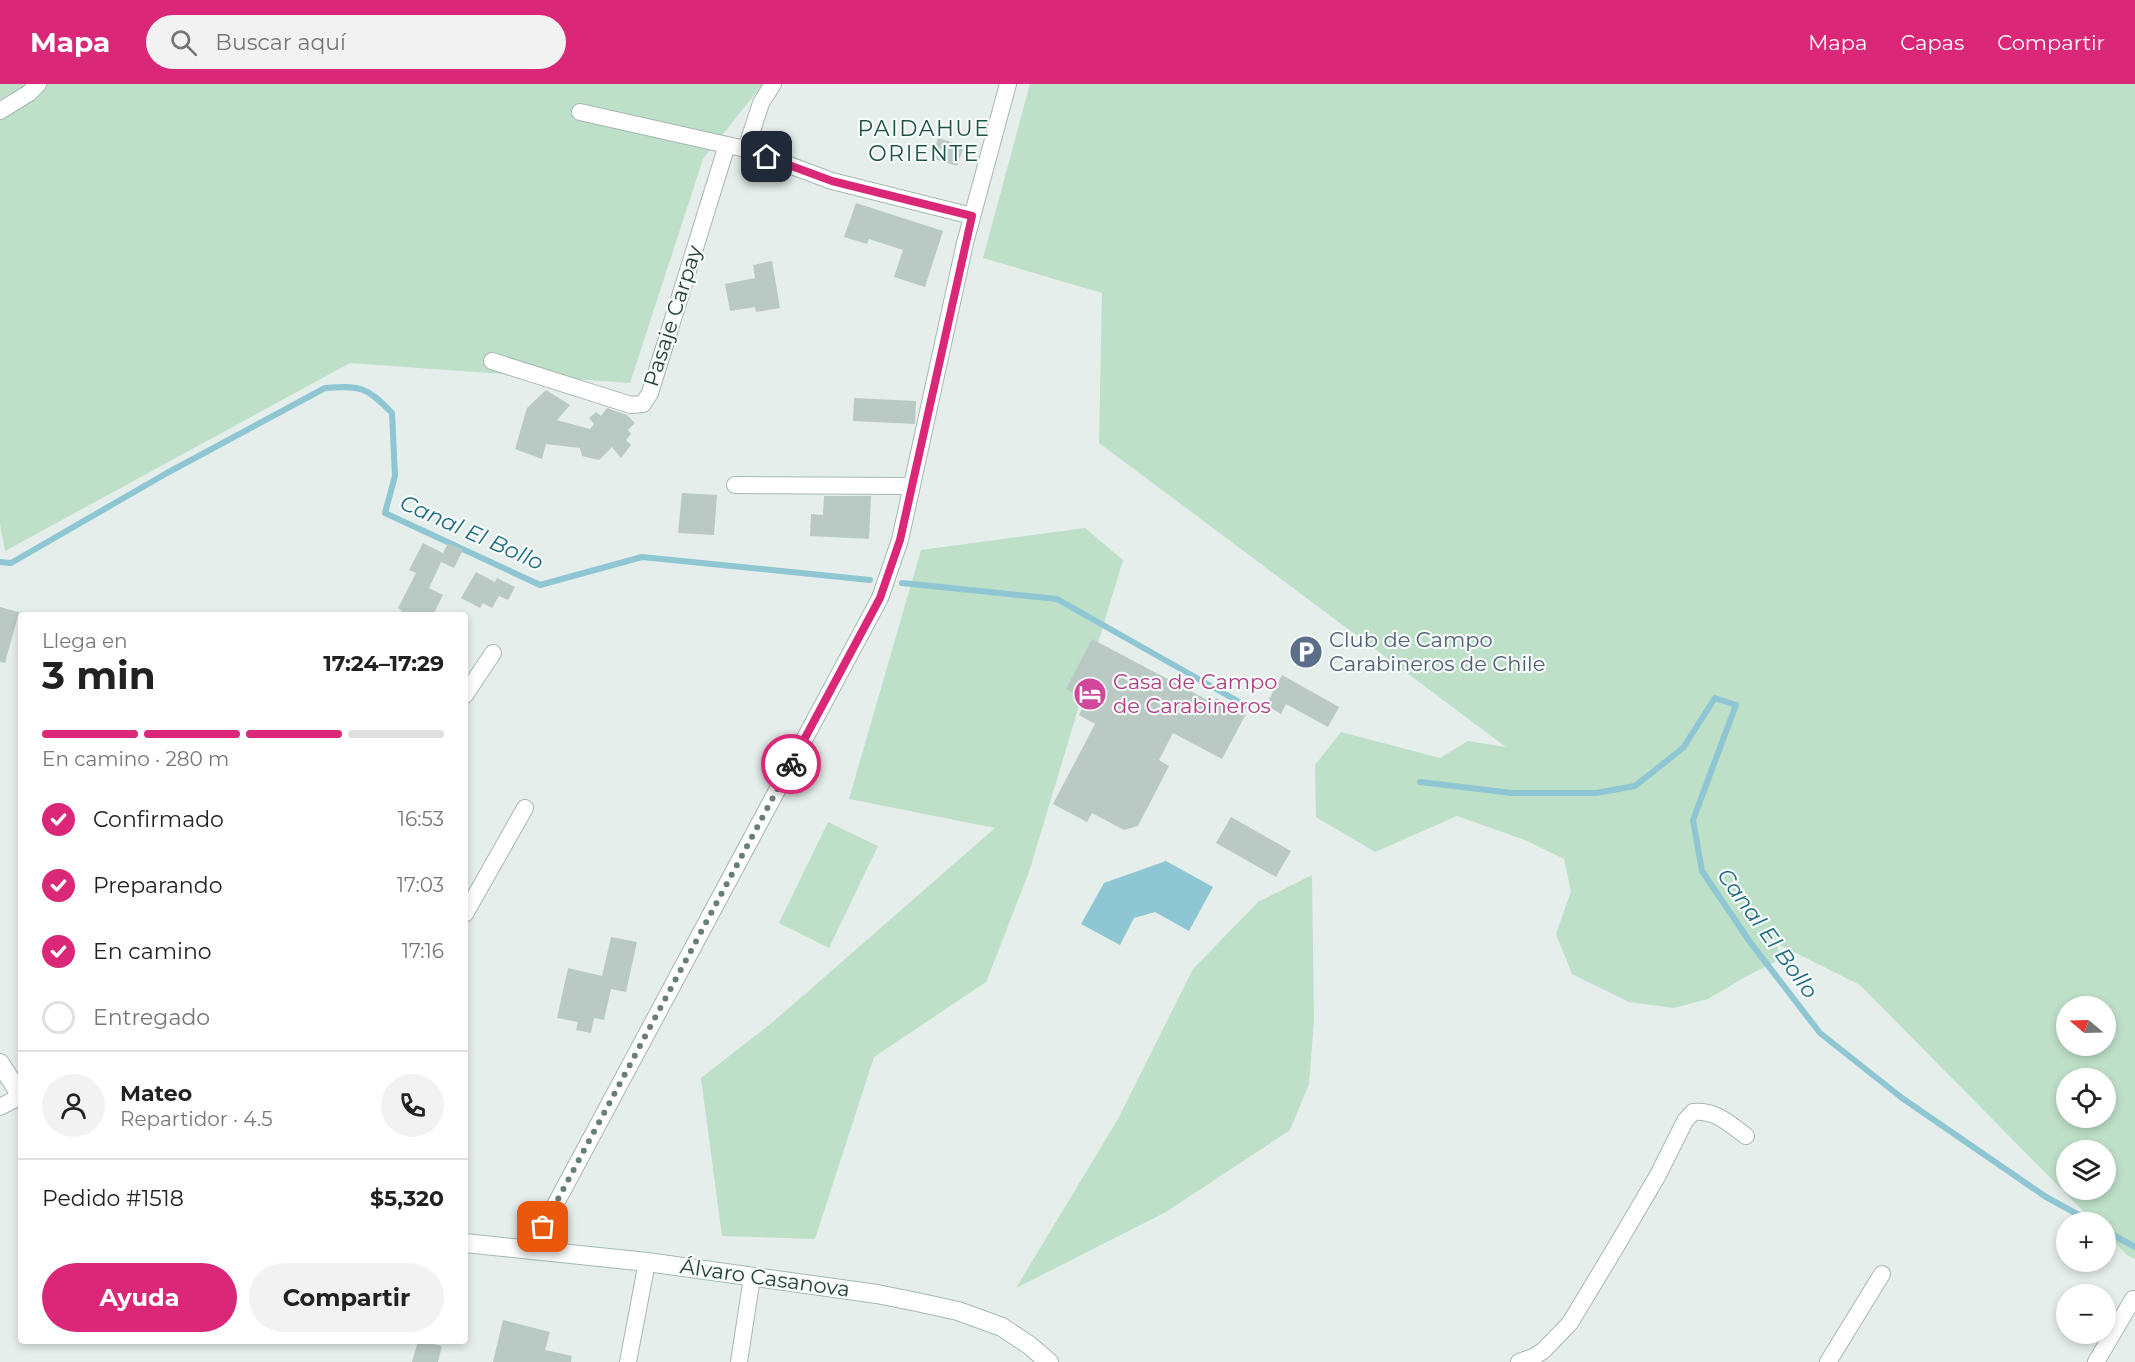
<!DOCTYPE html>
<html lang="es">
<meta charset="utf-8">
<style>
:root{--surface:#fff;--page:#f2f2f2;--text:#222;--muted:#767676;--line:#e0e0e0;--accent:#db2777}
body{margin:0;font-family:Montserrat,sans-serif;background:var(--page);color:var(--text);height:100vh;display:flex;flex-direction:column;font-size:22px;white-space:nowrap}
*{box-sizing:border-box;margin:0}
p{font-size:20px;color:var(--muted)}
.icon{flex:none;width:33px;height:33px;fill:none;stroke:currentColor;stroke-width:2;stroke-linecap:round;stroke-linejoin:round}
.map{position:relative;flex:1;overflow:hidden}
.sheet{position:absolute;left:18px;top:528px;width:450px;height:732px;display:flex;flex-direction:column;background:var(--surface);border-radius:6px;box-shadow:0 3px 9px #0003}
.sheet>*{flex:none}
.needle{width:39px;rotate:289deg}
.fabs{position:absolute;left:2056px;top:912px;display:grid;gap:12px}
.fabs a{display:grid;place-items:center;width:60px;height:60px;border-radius:50%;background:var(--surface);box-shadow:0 3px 9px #0003;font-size:30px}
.pin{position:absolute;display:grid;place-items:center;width:51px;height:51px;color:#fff;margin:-26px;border-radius:12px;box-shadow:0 3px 9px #0006}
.courier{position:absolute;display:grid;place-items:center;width:60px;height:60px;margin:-30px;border:4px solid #db2777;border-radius:50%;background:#fff;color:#222;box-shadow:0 2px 8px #0007}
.head em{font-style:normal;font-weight:700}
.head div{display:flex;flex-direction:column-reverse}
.head{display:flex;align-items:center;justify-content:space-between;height:102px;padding:0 24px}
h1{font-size:39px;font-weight:700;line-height:45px}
.bar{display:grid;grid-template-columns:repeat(4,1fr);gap:9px 6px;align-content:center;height:72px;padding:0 24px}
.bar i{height:8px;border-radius:4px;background:var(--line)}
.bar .selected{background:var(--accent)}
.bar p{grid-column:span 4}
.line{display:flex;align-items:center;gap:15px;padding:0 24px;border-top:2px solid var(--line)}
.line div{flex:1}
.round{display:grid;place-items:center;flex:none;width:63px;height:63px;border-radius:32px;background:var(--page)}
ol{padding:0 24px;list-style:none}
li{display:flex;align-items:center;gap:18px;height:66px}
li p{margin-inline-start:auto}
li .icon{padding:6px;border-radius:50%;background:var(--accent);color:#fff;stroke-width:4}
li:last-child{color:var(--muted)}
li i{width:33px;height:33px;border:3px solid var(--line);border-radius:50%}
.cta{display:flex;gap:12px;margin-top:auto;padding:12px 24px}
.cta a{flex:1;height:69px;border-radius:36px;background:var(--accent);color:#fff;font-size:24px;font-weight:700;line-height:69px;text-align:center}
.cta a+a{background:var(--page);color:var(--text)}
header{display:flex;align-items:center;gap:36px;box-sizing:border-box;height:84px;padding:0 30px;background:var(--accent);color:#fff}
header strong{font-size:28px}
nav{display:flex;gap:33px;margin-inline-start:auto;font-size:21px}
.search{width:420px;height:54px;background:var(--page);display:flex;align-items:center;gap:15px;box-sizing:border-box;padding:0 21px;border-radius:33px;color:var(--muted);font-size:22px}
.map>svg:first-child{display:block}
.green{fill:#bedfc8;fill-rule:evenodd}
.water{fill:#8ec6d3}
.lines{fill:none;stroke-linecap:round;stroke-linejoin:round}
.stream{stroke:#8ec6d3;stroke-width:6}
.building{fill:#bac9c4}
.street-casing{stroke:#a7b7b2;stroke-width:18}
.secondary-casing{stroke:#a3bab3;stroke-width:20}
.street{stroke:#fff;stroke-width:16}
.secondary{stroke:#fff;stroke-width:18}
.done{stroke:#687e78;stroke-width:6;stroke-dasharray:0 10.8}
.route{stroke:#db2777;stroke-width:8}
.labels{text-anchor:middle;stroke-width:4.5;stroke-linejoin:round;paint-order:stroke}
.street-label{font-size:21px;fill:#24413a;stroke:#f6faf8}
.service-label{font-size:21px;fill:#4e5e75;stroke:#f6faf8;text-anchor:start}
.hotel-label{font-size:21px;fill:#b23c85;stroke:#f6faf8;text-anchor:start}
.neighbourhood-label{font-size:22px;letter-spacing:1.5px;fill:#1f5348;stroke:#f6faf8}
.water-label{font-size:22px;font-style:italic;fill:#1d6a7e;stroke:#f6faf8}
</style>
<header>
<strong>Mapa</strong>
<div class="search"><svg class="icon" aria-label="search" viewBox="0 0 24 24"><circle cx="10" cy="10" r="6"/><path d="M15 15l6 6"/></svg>Buscar aquí</div>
<nav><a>Mapa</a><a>Capas</a><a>Compartir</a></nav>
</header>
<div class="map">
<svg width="2135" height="1278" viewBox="0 0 2135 1278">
<rect width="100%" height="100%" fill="#e5eeeb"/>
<path class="green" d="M0 0H763L703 75 630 299 350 279 5 467 0 440Z
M1030 0H2135V1175L2127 1171 2106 1150V1138H2094L1860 901 1776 859 1781 875 1747 892 1708 915 1674 924 1629 918 1572 890 1556 850 1571 807 1564 775 1525 756 1457 732 1375 768 1316 733 1315 681 1341 648 1440 674 1468 657 1506 663 1099 359 1102 209 983 174ZM2106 922V962H2067V922ZM2106 994V1034H2067V994ZM2106 1066V1106H2067V1066Z
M1085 444 1123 476 1029 788 986 898 874 973 815 1155 722 1152 701 994 773 938 995 744 849 715 921 466Z
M828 738 878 762 829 864 779 839Z
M1312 791 1314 937 1309 1000 1290 1046 1166 1128 1016 1204 1118 1035 1193 885 1258 818Z"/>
<path class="water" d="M1166 777 1213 803 1189 847 1155 828 1134 834 1120 861 1081 840 1104 799Z"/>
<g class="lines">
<path class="stream" d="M0 478 11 479 167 389 325 304C360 301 367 303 392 329L395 392 385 429 540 501 642 473 870 496
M902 499 1057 515 1248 623
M1420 698 1512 709H1596L1635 702 1683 664 1715 614 1736 621 1693 736 1702 787 1750 858 1820 949 1902 1014 2046 1113 2092 1138
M2106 1147 2135 1163"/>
</g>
<path class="building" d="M938 54 964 62 957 82 932 74Z
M856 119 943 147 925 203 894 193 903 166 869 155 867 160 844 153Z
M772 177 780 224 756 228 755 223 730 227 725 200 755 194 753 181Z
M546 306 570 321 557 336 590 345 594 340 589 334 596 328 601 332 607 324 627 331 635 339 628 346 631 350 626 356 631 361 621 374 612 363 599 376 582 372 580 364 546 360 542 375 515 365 527 324Z
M854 314 916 317 915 340 853 337Z
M682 409 717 411 714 451 678 449Z
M824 412H871L869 455 810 452 811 430 823 431Z
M423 459 443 469 448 459 463 466 454 484 441 478 429 504 443 511 433 531H400L402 527 398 524 416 489 409 486Z
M476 488 495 498 497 494 515 503 508 516 499 512 492 524 483 519 480 524 461 514Z
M0 523 19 528 5 579 0 578Z
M1092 555 1213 619 1216 614 1246 630 1222 675 1173 649 1159 676 1169 682 1138 742 1124 746 1092 729 1087 738 1053 720 1095 640 1079 631 1087 616 1066 605Z
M1282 591 1339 623 1328 643 1286 620 1281 630 1266 621Z
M1231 733 1291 767 1276 793 1216 759Z
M611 853 637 858 626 908 611 905 604 936 594 934 591 949 576 946 578 938 557 934 568 884 602 892Z
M503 1236 550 1248 545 1266 572 1272 571 1278H493Z
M418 1257 442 1262 438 1278H412Z"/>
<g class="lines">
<defs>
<path id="street" d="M0 27 29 9 38 0
M580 28 727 61
M746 65 761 19 773 0
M492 277 631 321 643 320 650 309 727 61 746 65 832 97 972 132
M735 401 912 402
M465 611 493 569
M465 830 525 724
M0 1023 21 1012
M532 1164 880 514 900 456 965 159 1008 0
M628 1278 647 1178
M739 1278 752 1193
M1519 1278 1533 1273 1543 1267 1570 1239 1617 1161 1658 1091 1685 1037 1693 1028C1716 1026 1728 1039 1746 1052
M1828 1278 1882 1190
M2096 1278 2133 1215"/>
<path id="secondary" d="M0 979 21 1012
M465 1159 647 1178 877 1210 917 1218 958 1227 1002 1243 1029 1261 1049 1278"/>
</defs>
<use href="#street" class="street-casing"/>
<use href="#secondary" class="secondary-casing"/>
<use href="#street" class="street"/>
<use href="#secondary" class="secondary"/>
</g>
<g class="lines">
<path class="done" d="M543 1143 791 680"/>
<path class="route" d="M767 73 832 97 972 132 900 456 880 514 791 680"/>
</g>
<defs>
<symbol id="parking-disc" viewBox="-11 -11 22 22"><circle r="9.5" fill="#5c6f8a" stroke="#f6faf8"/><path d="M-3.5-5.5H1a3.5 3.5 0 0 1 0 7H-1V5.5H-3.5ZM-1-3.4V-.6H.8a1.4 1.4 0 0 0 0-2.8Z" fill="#fff"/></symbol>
<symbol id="hotel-disc" viewBox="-11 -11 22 22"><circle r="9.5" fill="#d1479c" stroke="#f6faf8"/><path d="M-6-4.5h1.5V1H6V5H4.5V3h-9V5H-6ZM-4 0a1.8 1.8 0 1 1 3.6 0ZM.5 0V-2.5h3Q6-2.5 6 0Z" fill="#fff"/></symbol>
</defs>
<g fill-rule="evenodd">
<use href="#parking-disc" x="1287" y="549" width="38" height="38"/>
<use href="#hotel-disc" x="1071" y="591" width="38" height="38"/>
</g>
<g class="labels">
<g class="street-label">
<text transform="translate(673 232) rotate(-72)" y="7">Pasaje Carpay</text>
<text transform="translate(765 1194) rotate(8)" y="7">Álvaro Casanova</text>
</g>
<g class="service-label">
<text x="1329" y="563">Club de Campo<tspan x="1329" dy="24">Carabineros de Chile</tspan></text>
</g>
<g class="hotel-label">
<text x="1113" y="605">Casa de Campo<tspan x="1113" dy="24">de Carabineros</tspan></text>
</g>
<g class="neighbourhood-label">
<text x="924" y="52">PAIDAHUE<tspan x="924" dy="25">ORIENTE</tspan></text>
</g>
<g class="water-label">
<text transform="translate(472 448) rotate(24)" y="8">Canal El Bollo</text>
<text transform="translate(1768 849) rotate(54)" y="8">Canal El Bollo</text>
</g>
</g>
</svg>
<div class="fabs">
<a><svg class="needle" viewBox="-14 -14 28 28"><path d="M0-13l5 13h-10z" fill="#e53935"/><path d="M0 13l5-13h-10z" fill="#767676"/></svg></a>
<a><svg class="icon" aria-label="locate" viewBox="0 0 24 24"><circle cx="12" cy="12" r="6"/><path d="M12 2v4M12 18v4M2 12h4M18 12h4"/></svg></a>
<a><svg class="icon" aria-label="layers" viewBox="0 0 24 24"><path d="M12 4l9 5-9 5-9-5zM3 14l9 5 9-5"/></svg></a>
<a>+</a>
<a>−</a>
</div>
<div class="pin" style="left:543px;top:1143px;background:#ea580c"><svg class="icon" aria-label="bag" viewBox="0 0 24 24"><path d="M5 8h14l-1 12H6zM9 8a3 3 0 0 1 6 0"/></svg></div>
<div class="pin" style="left:767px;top:73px;background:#1f2937"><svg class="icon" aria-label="home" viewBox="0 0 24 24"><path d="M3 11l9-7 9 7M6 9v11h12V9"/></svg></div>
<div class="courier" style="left:791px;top:680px"><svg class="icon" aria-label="bike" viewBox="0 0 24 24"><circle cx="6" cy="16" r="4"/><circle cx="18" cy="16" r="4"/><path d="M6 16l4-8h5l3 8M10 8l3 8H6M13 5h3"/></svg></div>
<section class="sheet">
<div class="head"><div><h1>3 min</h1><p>Llega en</p></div><em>17:24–17:29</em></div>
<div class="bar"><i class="selected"></i><i class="selected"></i><i class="selected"></i><i></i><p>En camino · 280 m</p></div>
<ol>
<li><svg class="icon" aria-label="check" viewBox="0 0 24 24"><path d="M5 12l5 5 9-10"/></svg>Confirmado<p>16:53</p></li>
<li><svg class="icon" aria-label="check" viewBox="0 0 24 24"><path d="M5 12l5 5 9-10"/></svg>Preparando<p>17:03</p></li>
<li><svg class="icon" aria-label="check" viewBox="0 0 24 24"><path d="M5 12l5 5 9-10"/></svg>En camino<p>17:16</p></li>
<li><i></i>Entregado</li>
</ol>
<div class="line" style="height:108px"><a class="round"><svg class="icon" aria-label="person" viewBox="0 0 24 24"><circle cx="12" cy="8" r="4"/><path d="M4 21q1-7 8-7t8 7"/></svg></a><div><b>Mateo</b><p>Repartidor · 4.5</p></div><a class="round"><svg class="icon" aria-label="phone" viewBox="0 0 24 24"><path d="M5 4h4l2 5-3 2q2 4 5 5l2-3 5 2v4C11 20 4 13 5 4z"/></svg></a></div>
<div class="line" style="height:78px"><div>Pedido #1518</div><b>$5,320</b></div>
<div class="cta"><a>Ayuda</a><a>Compartir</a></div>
</section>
</div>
